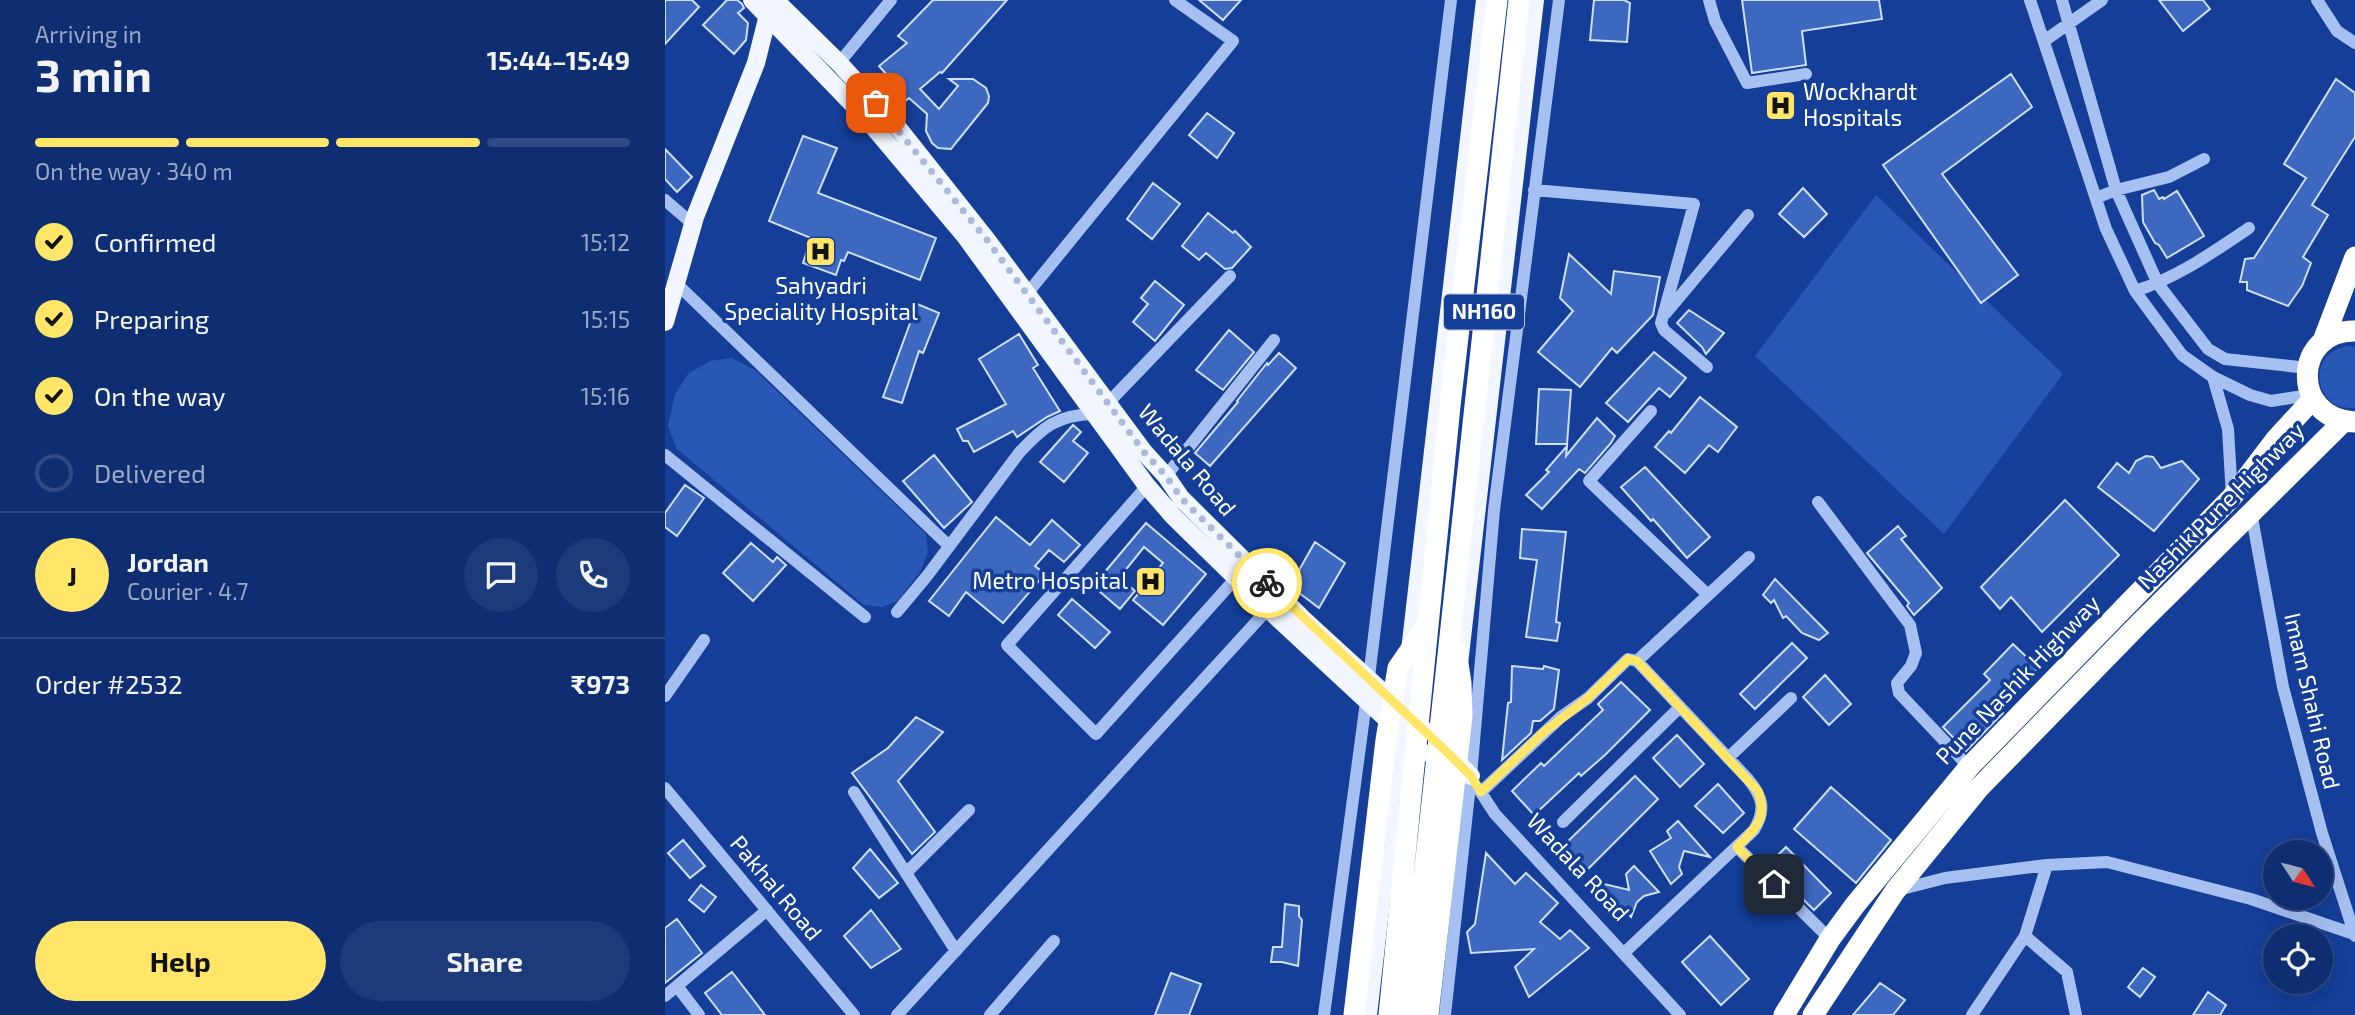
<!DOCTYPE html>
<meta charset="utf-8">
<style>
:root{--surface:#0f2e72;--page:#1d3a7a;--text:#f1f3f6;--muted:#9ba8c4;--line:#2f4a84;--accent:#ffe568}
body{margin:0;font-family:"Exo 2",sans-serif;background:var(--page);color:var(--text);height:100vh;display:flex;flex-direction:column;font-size:26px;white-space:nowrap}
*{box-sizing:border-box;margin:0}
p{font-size:23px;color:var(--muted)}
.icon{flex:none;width:38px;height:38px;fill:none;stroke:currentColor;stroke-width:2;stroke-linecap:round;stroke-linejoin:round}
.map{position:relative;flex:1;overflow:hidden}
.panel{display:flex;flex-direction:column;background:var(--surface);width:665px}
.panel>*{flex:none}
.needle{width:46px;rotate:126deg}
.buttons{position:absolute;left:1598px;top:840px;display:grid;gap:14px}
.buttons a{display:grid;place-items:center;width:70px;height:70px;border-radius:50%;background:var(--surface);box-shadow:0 7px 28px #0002,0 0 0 2px var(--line);font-size:35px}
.pin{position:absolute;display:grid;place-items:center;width:60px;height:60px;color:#fff;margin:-30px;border-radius:14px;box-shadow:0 4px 10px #0006}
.courier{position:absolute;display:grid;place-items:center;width:70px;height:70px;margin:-35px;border:5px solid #ffe568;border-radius:50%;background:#fff;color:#222;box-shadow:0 2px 9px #0007}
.head em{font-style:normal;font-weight:700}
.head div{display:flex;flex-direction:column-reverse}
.head{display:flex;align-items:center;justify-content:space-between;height:119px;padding:0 35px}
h1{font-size:46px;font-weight:700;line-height:52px}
.bar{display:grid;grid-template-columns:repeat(4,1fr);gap:10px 7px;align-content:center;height:84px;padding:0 35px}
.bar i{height:9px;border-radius:5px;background:var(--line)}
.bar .current{background:var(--accent)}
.bar p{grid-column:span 4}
.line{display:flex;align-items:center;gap:18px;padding:0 35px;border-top:2px solid var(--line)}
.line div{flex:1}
.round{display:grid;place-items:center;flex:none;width:74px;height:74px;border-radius:37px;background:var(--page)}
ol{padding:0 35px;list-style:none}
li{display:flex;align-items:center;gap:21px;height:77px}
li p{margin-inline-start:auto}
li .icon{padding:7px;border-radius:50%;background:var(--accent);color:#111;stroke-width:4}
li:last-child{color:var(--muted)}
li i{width:38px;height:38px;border:4px solid var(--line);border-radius:50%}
.primary-button{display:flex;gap:14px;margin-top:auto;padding:14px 35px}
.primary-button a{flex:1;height:80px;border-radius:42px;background:var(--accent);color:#111;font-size:28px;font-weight:700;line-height:80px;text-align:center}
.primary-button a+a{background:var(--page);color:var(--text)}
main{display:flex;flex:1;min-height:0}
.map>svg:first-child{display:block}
.green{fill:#2857b6}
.building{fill:#3d68bf;stroke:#cedefd;stroke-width:2}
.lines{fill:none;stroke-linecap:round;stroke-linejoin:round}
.minor{stroke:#a7c0f2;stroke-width:12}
.major{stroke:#f2f6ff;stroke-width:18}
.highway{stroke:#fff;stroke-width:21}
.done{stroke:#adbbdb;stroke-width:7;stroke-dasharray:0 12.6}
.route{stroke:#ffe568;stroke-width:9}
.labels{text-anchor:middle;stroke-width:7;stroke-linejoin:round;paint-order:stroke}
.shield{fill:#143e98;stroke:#b8c5e0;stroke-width:2}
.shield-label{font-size:21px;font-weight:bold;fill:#fff}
.poi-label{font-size:23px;fill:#fff;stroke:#143e98;text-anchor:start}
.street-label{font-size:23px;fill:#fff;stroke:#143e98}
</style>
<main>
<section class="panel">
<div class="head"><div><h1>3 min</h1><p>Arriving in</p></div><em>15:44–15:49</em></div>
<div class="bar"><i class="current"></i><i class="current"></i><i class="current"></i><i></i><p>On the way · 340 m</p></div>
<ol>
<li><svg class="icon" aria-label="check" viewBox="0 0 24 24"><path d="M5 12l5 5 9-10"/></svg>Confirmed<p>15:12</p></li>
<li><svg class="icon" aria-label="check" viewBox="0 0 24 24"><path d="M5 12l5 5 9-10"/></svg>Preparing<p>15:15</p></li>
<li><svg class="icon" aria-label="check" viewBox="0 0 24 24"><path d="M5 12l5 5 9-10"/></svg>On the way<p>15:16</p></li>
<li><i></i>Delivered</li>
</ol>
<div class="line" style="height:126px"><b class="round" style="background:var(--accent);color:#111">J</b><div><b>Jordan</b><p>Courier · 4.7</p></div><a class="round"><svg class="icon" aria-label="chat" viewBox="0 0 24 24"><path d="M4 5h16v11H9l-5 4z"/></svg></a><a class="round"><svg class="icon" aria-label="phone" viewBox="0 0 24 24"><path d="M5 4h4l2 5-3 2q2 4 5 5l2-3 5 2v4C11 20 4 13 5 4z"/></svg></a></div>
<div class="line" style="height:91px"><div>Order #2532</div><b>₹973</b></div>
<div class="primary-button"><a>Help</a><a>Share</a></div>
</section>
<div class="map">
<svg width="1690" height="1015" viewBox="0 0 1690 1015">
<rect width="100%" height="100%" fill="#143e98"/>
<path class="green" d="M1211 195 1398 374 1279 534 1090 356Z
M1680 346 1690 347V408C1685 408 1678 408 1673 406 1653 397 1648 369 1664 354 1668 350 1675 348 1680 346Z
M67 358 90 370 261 534 263 552 256 570 233 601 217 607 199 605 12 449 3 426 10 394 24 373 45 361Z"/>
<path class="building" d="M0 0H27L34 7 0 44Z
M62 0H72L77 4 79 8 73 13 83 23 81 40 69 54 38 25Z
M268 0H342L277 73 275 72 255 89 274 109 293 86 284 79H308L321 88 324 96 323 103 286 149 273 148 267 143 261 131 262 114 244 98 239 102 217 79 222 75 214 66 242 43 233 36Z
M534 0H576L558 20Z
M929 0H959L965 3 962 42 925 40Z
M1077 0H1214L1217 19 1137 31 1141 65 1087 73Z
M1494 0H1538L1545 9 1518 31Z
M1346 74 1367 107 1277 174 1353 275 1316 303 1218 165Z
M1671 79 1690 93V137L1647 205 1663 215 1638 257 1646 263 1637 286 1623 306 1582 290V282H1575L1580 259 1589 258 1641 178 1619 164Z
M542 113 569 133 552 158 524 135Z
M138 136 172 148 153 193 271 238 255 280 183 252 179 261 176 260 171 275 138 263 146 238 104 221Z
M0 149 27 177 12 192 0 179Z
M488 183 515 204 487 239 462 219Z
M1138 188 1162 214 1139 237 1114 214Z
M1489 190 1494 199 1498 197 1499 199 1512 191 1539 236 1502 258 1494 245 1490 243 1478 222 1477 195Z
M543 213 568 233 570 231 586 247 567 268 560 269 541 253 534 260 517 246Z
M904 254 946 294 949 271 995 277 988 315 952 353 947 348 915 387 873 352 908 311 895 298Z
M490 281 519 305 490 341 468 322 483 304 476 298Z
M252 304 274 313 258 353 254 351 237 403 218 397Z
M1024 310 1059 333 1041 354 1037 347 1012 323Z
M564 330 589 352 558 390 531 370Z
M354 334 373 365 368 368 395 411 382 417 352 437 348 431 309 452 303 441H298L292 429 341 404 314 359Z
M989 352 1021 378 1005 397 994 388 963 422 941 403Z
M614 353 631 368 545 466 530 453 573 402 572 401 602 363 603 365Z
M874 389 906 390 902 444H871Z
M1035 397 1072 427 1053 452 1044 445 1020 473 990 447 1004 431 1006 433Z
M932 418 950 436 946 443 920 473 914 469 877 509 861 495 884 472 881 470 902 446 901 456Z
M408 425 416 432 408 441 423 453 399 482 375 462Z
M269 455 307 502 279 528 238 481Z
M1481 456 1488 457 1496 468 1517 461 1534 479 1489 531 1433 487 1452 463 1464 473 1471 461Z
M980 467 1045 537 1022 558 988 519 986 521 956 487Z
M20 485 39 498 12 536 0 527V513Z
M1400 500 1454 555 1377 632 1346 597 1335 609 1316 587Z
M331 517 365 545 387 520 415 545 399 562 384 550 370 566 380 574 338 623 301 592 284 616 264 601Z
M481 523 541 574 498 625 468 600 498 563 479 547 454 578 470 591 455 609 428 586Z
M1233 526 1241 536 1236 539 1277 588 1249 615 1242 606 1244 603 1202 553Z
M857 529 901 532 891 622 895 623 892 641 861 637 872 560 855 558Z
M650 542 680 563 654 608 625 586Z
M86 543 108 562 112 557 121 565 88 601 58 573Z
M1110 579 1163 633 1154 640 1137 633 1121 616 1118 618 1109 600 1106 603 1098 595Z
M407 599 445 632 430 648 393 615Z
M1127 643 1142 658 1090 709 1075 694Z
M1348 644 1373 668 1334 708 1338 713 1301 751 1278 727 1325 680 1319 674Z
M847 666 878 669 879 666 894 670 889 709 875 721H868L866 733 837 760 843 703 846 702Z
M1160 675 1186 704 1164 725 1138 697Z
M956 682 985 710 940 755 916 776 914 773 869 815 847 791 876 763 879 766 938 710 933 704Z
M251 717 278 732 233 781 270 832 247 854 187 773 223 748Z
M1012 735 1039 764 1015 787 988 758Z
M970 776 993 799 920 872 896 848Z
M1053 784 1079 813 1058 833 1030 806Z
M1166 787 1226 840 1191 883 1129 829Z
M1013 821 1045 857 1019 851 1014 867 1017 874 1006 884 985 851 1006 838 1002 831Z
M18 840 40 866 25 878 3 853Z
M1121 847 1166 893 1149 910 1103 865Z
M205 849 233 883 214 898 188 868Z
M821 853 850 884 861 873 893 903 875 922 895 939 905 930 924 948 864 997 850 967 869 949 806 953 802 932 810 924Z
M969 866 994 892 979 896 972 902 966 917 931 882 964 890 961 874Z
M36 885 51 897 39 912 24 900Z
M620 904 634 906V916L637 920 633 966 617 962H606L608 947H617Z
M206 910 236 949 206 968 179 936Z
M12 919 37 953 0 983V928Z
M1045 936 1084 979 1056 1005 1017 962Z
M1478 968 1490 977 1475 997 1463 987Z
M67 972 100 1015H57L40 993Z
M506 973 536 984 524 1015H490Z
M1215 983 1240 1000 1228 1015H1188Z
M1543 992 1561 1005 1555 1015H1528Z"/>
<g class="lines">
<path class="minor" d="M1044 0 1050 21 1082 83 1141 74
M1365 0 1441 229 1470 291 1517 355 1548 377 1585 395 1606 401 1645 395
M1397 0 1451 190 1493 284 1543 349 1560 359 1643 368
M1652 0 1672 31 1690 43
M1379 41 1437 0
M174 63 226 0
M869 190 1029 204 996 323 999 330 1042 367
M1431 198 1451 190 1504 177 1539 159
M0 200 30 226
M12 284 284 546
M1470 291C1513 277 1547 253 1584 228
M357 300 568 41 510 0
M1001 313 1083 215
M1548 377 1563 429 1567 497
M443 403 565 276
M986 411 924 481 1043 595
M0 455 200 617
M501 476 609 340
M482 486 342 645 431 734 571 578
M1153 502 1245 625 1251 653 1246 666 1232 683 1234 693 1304 767
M1586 512 1618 687 1657 833 1690 936
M232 612 262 576 354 453C378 427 392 415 428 414
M972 661 1084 557
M0 696 39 640
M1063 758 1126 698
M0 788 189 1015
M813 788 830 814 1015 1015
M189 792 291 951
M816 792 896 717 923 698 963 659 972 661 1083 779C1098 797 1101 810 1089 830L959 953
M898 822 1015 707
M1072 847 1165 939
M241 873 304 810
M1233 890 1280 878 1382 865 1442 862 1586 899 1689 934
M1360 936 1402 972 1411 1015
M12 986 34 1015
M0 996 102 910
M232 1015 603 609
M325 1015 389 941
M659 1015 701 702 786 0
M780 1015 806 776 829 510 894 0
M1307 1015 1360 936 1382 865"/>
<path class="major" d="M87 0 200 117 300 236 482 486 508 516 603 609 758 753
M110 0 174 63 230 124 322 240 479 452 501 476 516 498 639 620 759 730
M0 322 30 217 91 63 105 7
M794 664 870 0
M784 754 806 776
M703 1015 820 0"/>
<path class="highway" d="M1658 341 1690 257
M1690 422C1625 419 1628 330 1690 331
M689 1015 721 740 733 668 762 626
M724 1015 785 406 832 0
M744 1015 854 0
M763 1015 797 716 796 683 791 651
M1119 1015 1165 939 1190 905 1304 767 1567 497 1611 439 1647 400
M1148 1015 1230 891 1313 789 1474 624 1679 421"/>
</g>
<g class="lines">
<path class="done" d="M211 103 322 240 479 452 501 476 516 498 602 583"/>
<path class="route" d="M602 583 784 754 806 776 816 792 879 732 923 698 963 659 972 661 1093 791C1103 819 1091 828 1072 847L1109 884"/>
</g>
<defs>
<symbol id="hospital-square" viewBox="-11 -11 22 22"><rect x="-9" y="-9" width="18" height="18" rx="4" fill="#ffe568" stroke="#143e98"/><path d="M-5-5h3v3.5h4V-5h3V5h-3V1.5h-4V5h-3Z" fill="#111"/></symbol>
</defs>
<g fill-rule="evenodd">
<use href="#hospital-square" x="1098" y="88" width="35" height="35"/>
<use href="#hospital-square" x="138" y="234" width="35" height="35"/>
<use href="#hospital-square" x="468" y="564" width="35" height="35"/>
</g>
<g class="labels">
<rect class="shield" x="779" y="294.5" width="80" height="35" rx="5"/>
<g class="shield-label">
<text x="819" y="319">NH160</text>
</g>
<g class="poi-label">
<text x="1138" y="100">Wockhardt<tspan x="1138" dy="26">Hospitals</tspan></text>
<text x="156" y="294" text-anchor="middle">Sahyadri<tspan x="156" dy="26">Speciality Hospital</tspan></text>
<text x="463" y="589" text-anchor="end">Metro Hospital</text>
</g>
<g class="street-label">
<text transform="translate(522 460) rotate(50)" y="8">Wadala Road</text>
<text transform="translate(1556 506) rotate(-45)" y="8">Nashik Pune Highway</text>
<text transform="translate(1353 680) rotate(-46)" y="8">Pune Nashik Highway</text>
<text transform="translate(1647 701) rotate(77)" y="8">Imam Shahi Road</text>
<text transform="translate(913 867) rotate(47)" y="8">Wadala Road</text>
<text transform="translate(111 888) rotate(50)" y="8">Pakhal Road</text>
</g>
</g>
</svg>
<div class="buttons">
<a><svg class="needle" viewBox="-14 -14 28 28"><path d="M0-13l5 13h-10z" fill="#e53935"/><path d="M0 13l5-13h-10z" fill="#9ba8c4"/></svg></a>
<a><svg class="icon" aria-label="locate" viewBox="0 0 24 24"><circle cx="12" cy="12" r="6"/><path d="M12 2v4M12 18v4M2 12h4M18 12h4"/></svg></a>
</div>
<div class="pin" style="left:211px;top:103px;background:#ea580c"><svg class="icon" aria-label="bag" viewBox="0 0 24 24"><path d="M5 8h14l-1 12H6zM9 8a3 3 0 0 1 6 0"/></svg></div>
<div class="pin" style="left:1109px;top:884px;background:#1f2937"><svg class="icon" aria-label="home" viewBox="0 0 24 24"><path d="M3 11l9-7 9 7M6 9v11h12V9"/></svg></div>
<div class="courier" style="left:602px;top:583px"><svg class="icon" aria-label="bike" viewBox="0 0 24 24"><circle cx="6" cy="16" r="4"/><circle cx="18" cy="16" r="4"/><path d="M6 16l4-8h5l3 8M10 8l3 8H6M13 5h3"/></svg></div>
</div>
</main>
